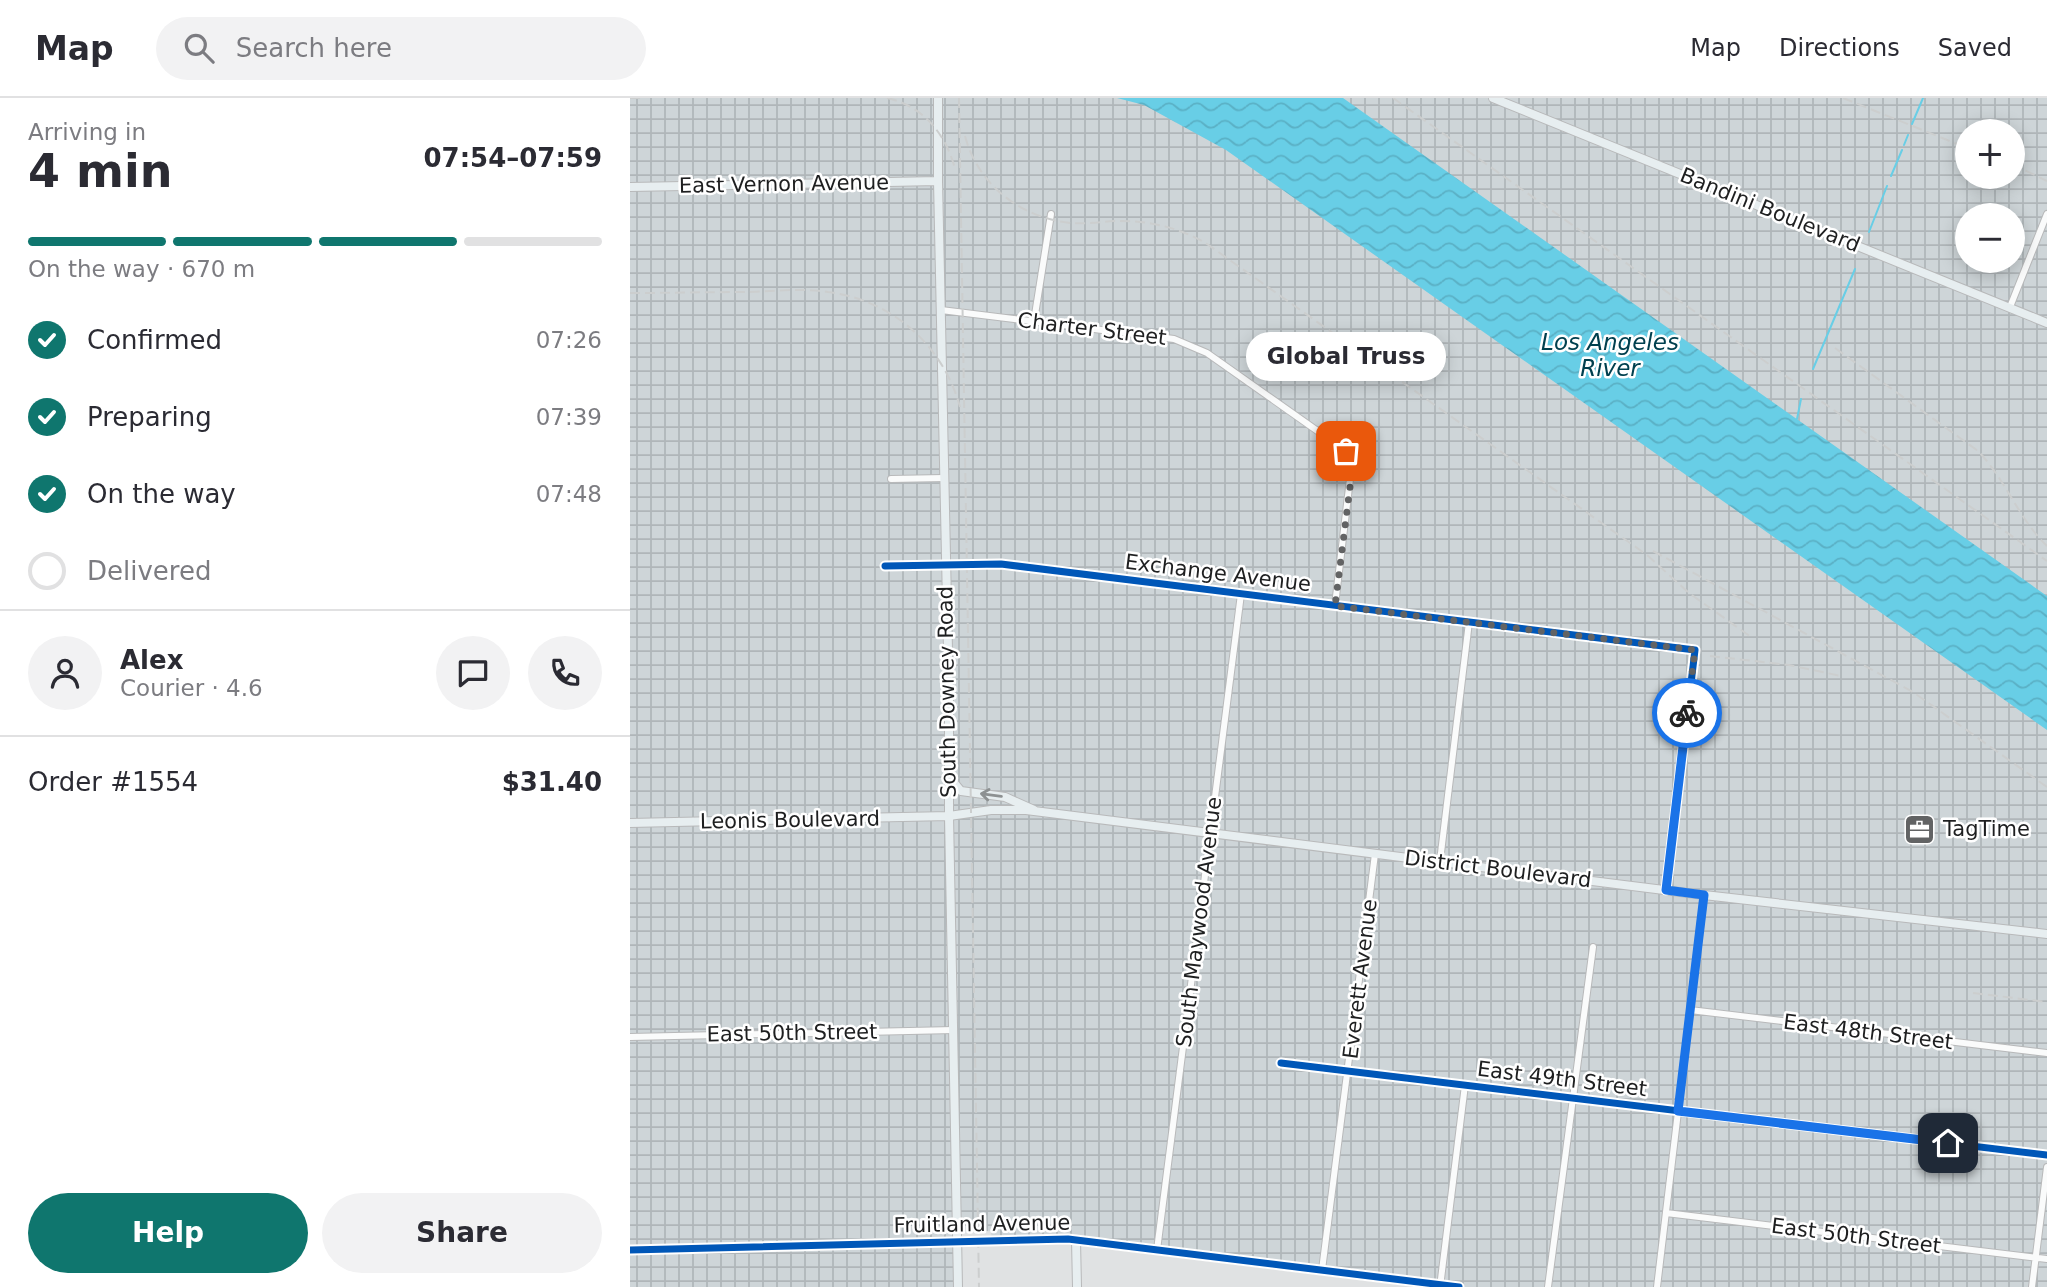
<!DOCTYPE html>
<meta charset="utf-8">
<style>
:root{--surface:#fff;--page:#f2f2f3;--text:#2b2b33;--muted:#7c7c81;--line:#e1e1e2;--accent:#0f766e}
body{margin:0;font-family:"DejaVu Sans",sans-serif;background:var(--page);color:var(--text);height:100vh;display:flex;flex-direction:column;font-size:26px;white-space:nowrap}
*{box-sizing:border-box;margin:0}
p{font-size:23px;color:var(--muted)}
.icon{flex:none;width:38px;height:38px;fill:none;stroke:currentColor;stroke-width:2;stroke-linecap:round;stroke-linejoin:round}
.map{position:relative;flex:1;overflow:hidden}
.details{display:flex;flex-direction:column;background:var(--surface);width:630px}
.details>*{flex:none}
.tools{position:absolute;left:1325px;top:21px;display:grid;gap:14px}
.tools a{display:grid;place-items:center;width:70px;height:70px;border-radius:50%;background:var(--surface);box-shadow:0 4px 18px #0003;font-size:35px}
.pin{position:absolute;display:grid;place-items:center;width:60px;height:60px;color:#fff;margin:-30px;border-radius:14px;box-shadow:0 4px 10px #0006}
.courier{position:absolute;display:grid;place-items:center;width:70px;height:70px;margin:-35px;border:5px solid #1a73e8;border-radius:50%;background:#fff;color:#222;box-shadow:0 2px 9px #0007}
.bubble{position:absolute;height:49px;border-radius:24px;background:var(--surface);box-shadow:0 4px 18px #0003;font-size:23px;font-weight:700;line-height:49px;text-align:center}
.summary em{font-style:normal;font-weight:700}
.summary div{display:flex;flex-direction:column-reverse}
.summary{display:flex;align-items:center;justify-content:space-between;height:119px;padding:0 28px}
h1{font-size:46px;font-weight:700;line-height:52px}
.bar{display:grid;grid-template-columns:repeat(4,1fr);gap:10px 7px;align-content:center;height:84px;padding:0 28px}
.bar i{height:9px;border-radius:5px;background:var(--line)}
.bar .on{background:var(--accent)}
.bar p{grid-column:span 4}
.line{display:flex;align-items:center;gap:18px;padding:0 28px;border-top:2px solid var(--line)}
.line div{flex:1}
.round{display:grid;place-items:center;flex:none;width:74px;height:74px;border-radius:37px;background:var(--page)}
ol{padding:0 28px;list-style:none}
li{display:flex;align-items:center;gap:21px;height:77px}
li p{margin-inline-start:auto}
li .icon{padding:7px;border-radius:50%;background:var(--accent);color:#fff;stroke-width:4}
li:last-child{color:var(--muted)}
li i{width:38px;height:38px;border:4px solid var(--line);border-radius:50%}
.button{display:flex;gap:14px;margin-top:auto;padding:14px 28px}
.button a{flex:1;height:80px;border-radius:42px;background:var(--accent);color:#fff;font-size:28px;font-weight:700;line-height:80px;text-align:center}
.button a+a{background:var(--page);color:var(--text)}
header{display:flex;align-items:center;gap:42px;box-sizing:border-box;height:98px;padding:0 35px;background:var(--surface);border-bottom:2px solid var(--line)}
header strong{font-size:33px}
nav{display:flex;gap:38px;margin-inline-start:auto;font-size:24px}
.search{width:490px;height:63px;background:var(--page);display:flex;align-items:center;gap:18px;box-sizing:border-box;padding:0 24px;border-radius:38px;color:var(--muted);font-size:26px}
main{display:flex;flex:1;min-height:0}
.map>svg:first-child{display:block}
.industrial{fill:url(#industrial-grid);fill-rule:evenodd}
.water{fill:url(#water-waves)}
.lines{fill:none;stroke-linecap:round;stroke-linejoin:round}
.stream{stroke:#68cee6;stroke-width:2}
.street-casing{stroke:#b8b9ba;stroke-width:8}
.secondary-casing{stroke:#b8b9ba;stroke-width:10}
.street{stroke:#fafbfb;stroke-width:6}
.secondary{stroke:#e7eef0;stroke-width:8}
.rail{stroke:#cccece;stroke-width:2;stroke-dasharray:10 5;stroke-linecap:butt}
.cycleway-casing{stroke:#fff;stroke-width:11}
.cycleway{stroke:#0057b8;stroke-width:7}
.oneway{stroke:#8d9192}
.done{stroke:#626364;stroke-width:7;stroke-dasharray:0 12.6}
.route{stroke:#1a73e8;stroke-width:9}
.labels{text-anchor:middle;stroke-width:5;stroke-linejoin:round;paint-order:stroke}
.street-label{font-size:21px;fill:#1e1f20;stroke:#fff}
.poi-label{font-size:21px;fill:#1e1f20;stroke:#fff;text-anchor:start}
.water-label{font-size:23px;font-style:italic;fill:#00404f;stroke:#fff}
</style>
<header>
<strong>Map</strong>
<div class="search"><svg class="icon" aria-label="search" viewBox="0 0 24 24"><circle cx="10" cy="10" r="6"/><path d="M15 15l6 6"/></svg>Search here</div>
<nav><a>Map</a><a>Directions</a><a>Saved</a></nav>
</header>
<main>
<section class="details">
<div class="summary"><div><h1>4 min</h1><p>Arriving in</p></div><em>07:54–07:59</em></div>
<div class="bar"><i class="on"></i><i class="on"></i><i class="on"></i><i></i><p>On the way · 670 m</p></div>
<ol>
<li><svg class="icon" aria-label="check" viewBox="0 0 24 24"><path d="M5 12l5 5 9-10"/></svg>Confirmed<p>07:26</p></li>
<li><svg class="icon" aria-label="check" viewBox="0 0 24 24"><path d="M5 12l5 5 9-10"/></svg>Preparing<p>07:39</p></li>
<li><svg class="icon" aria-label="check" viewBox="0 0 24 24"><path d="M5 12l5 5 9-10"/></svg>On the way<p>07:48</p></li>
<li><i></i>Delivered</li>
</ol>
<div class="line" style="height:126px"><a class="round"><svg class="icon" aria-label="person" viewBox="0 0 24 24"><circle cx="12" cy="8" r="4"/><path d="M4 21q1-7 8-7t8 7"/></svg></a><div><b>Alex</b><p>Courier · 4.6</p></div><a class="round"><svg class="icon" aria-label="chat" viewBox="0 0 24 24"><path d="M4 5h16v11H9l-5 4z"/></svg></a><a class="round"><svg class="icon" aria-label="phone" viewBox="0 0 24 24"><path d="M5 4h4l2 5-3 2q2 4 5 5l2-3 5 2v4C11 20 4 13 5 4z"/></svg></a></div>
<div class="line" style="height:91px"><div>Order #1554</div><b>$31.40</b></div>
<div class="button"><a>Help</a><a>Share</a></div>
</section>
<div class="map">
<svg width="1417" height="1189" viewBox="0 0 1417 1189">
<defs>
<pattern id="industrial-grid" width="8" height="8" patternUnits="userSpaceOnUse" patternTransform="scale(1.75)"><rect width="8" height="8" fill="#ced5d8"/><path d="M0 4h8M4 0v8" fill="none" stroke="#b0b6b9"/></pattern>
<pattern id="water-waves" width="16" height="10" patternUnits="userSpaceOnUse" patternTransform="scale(1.75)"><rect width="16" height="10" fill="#68cee6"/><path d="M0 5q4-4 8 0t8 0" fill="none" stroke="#5ab0c5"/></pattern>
</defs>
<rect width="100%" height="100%" fill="#e0e2e3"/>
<path class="industrial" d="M0 0H1417V1189H819L452 1143 362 1144 361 1133 323 1134 324 1189H0ZM1337 33H1382V79H1337ZM1337 117H1382V163H1337Z"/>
<path class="water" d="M487 0H713L1417 498V632L596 52 514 7Z"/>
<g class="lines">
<path class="stream" d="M1282 26 1293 0
M1274 47 1278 37
M1261 78 1272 52
M1239 134 1257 88
M1183 271 1225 171
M1167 321 1171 301"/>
<defs>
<path id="street" d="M1380 209 1417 116
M311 212 544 241 577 255 713 351 722 364 705 507
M404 223 421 116
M261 381 314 380
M255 468 371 466 1065 552 1036 792
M810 763 839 524
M1060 912 1417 955
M0 939 324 932
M651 965 1417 1057
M1036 1115 1417 1161
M527 1152 611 496
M692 1172 745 756
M810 1189 835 987
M918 1189 963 849
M1027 1189 1074 797
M1402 1189 1417 1069"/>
<path id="secondary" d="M308 0V83L319 599V718L328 1189
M863 0 1417 225
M0 89 308 83
M319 679 331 693 375 699 404 712
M0 725 319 718 361 712H396L1074 797 1417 836
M446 1142 447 1189
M0 1152 438 1141 829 1189"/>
</defs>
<use href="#street" class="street-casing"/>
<use href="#secondary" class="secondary-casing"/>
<use href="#street" class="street"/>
<use href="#secondary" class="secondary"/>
<path class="rail" d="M0 0H13
M257 0C293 8 316 36 325 71
M329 0 349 1189
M763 0 1417 463
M1213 0 1337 50
M335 38C348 87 391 120 441 125 455 126 470 124 484 123 516 122 549 129 577 146L1017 457 1059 495 1121 539
M1382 66 1417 83
M0 195C39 195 78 194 118 194 144 193 172 190 198 194 262 202 313 247 330 309
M1205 250 1348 353C1376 382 1388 420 1417 448
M1023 453 1283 594 1417 689
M1080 558 1159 567 1211 578
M1343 895 1417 904"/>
<defs>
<path id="cycleway" d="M255 468 371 466 1065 552 1036 792
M651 965 1417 1057
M0 1152 438 1141 829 1189"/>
</defs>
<use href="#cycleway" class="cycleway-casing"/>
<use href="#cycleway" class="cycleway"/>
</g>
<defs><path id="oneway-shaft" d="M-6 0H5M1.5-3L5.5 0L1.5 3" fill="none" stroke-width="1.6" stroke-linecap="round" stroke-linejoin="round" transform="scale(1.75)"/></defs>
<use class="oneway" href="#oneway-shaft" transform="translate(361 697) rotate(-173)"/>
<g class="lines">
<path class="done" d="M716 353 722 364 721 381 705 508 1065 552 1057 615"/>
<path class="route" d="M1057 615 1036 792 1074 797 1048 1013 1318 1045"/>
</g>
<defs>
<symbol id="office-square" viewBox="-11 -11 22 22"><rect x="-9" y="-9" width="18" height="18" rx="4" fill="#626364" stroke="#fff"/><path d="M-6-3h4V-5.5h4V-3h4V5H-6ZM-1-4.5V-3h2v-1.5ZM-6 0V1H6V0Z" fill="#fff"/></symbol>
</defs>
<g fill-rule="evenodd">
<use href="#office-square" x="1272" y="714" width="35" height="35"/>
</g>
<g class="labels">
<g class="street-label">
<text transform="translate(154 86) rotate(-1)" y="7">East Vernon Avenue</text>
<text transform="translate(1140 112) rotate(22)" y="7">Bandini Boulevard</text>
<text transform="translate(462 231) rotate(7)" y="7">Charter Street</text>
<text transform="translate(588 475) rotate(7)" y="7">Exchange Avenue</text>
<text transform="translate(317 594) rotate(-91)" y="7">South Downey Road</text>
<text transform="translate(160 722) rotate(-1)" y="7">Leonis Boulevard</text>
<text transform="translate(868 771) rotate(7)" y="7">District Boulevard</text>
<text transform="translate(569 824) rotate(-83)" y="7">South Maywood Avenue</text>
<text transform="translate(730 881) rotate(-83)" y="7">Everett Avenue</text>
<text transform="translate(1238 934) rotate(7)" y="7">East 48th Street</text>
<text transform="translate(162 935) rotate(-1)" y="7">East 50th Street</text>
<text transform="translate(932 981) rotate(7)" y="7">East 49th Street</text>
<text transform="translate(352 1126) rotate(-1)" y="7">Fruitland Avenue</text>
<text transform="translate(1226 1138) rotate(7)" y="7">East 50th Street</text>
</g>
<g class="poi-label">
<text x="1313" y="738">TagTime</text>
</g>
<g class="water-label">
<text x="980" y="252">Los Angeles<tspan x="980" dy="26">River</tspan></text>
</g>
</g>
</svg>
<div class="tools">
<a>+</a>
<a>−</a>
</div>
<div class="pin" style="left:716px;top:353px;background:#ea580c"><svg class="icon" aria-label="bag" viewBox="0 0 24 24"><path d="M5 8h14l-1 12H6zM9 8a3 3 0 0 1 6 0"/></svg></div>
<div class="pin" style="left:1318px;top:1045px;background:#1f2937"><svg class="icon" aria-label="home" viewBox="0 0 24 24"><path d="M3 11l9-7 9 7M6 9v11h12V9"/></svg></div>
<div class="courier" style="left:1057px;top:615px"><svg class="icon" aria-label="bike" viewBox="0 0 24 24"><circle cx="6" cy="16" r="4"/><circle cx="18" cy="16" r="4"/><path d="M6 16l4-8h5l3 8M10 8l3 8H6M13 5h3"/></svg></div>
<div class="bubble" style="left:616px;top:234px;width:200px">Global Truss</div>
</div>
</main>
